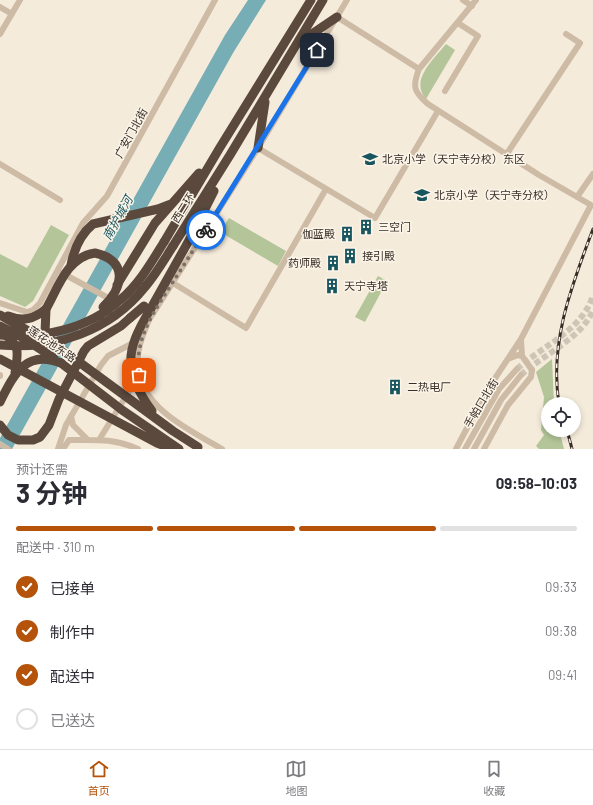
<!DOCTYPE html>
<html lang="zh">
<meta charset="utf-8">
<style>
:root{--surface:#fff;--page:#f2f2f3;--text:#2b2b33;--muted:#7c7c81;--line:#e1e1e2;--accent:#b45309}
body{margin:0;font-family:Barlow,"Noto Sans SC",sans-serif;background:var(--page);color:var(--text);height:100vh;display:flex;flex-direction:column;font-size:15px;white-space:nowrap}
*{box-sizing:border-box;margin:0}
p{font-size:13px;color:var(--muted)}
.icon{flex:none;width:22px;height:22px;fill:none;stroke:currentColor;stroke-width:2;stroke-linecap:round;stroke-linejoin:round}
.map{position:relative;height:449px;overflow:hidden}
.drawer{display:flex;flex-direction:column;background:var(--surface);flex:1}
.drawer>*{flex:none}
.buttons{position:absolute;left:541px;top:397px;display:grid;gap:8px}
.buttons a{display:grid;place-items:center;width:40px;height:40px;border-radius:50%;background:var(--surface);box-shadow:0 2px 6px #0003;font-size:20px}
.pin{position:absolute;display:grid;place-items:center;width:34px;height:34px;color:#fff;margin:-17px;border-radius:8px;box-shadow:0 2px 6px #0006}
.courier{position:absolute;display:grid;place-items:center;width:40px;height:40px;margin:-20px;border:3px solid #1a73e8;border-radius:50%;background:#fff;color:#222;box-shadow:0 1px 5px #0007}
.overview em{font-style:normal;font-weight:700}
.overview div{display:flex;flex-direction:column-reverse}
.overview{display:flex;align-items:center;justify-content:space-between;height:68px;padding:0 16px}
h1{font-size:26px;font-weight:700;line-height:30px}
.bar{display:grid;grid-template-columns:repeat(4,1fr);gap:6px 4px;align-content:center;height:48px;padding:0 16px}
.bar i{height:5px;border-radius:3px;background:var(--line)}
.bar .on{background:var(--accent)}
.bar p{grid-column:span 4}
ol{padding:0 16px;list-style:none}
li{display:flex;align-items:center;gap:12px;height:44px}
li p{margin-inline-start:auto}
li .icon{padding:4px;border-radius:50%;background:var(--accent);color:#fff;stroke-width:4}
li:last-child{color:var(--muted)}
li i{width:22px;height:22px;border:2px solid var(--line);border-radius:50%}
.tab-bar{display:flex;justify-content:space-around;align-items:center;height:56px;border-top:1px solid var(--line);background:var(--surface);font-size:11px;color:var(--muted)}
.tab-bar a{display:grid;justify-items:center;gap:2px}
.tab-bar .on{color:var(--accent)}
.map>svg:first-child{display:block}
.green{fill:#b3c599}
.water{fill:#77adb5}
.lines{fill:none;stroke-linecap:round;stroke-linejoin:round}
.minor-tunnel{stroke:#cfc5b7;stroke-width:6;stroke-dasharray:6 3;stroke-linecap:butt}
.minor{stroke:#cebba6;stroke-width:6}
.highway{stroke:#5b493d;stroke-width:9}
.rail-casing{stroke:#392e27;stroke-width:3}
.rail{stroke:#fbf4e8;stroke-width:1.5;stroke-dasharray:4.5;stroke-linecap:butt}
.minor-bridge{stroke:#cebba6;stroke-width:6}
.highway-bridge{stroke:#5b493d;stroke-width:9}
.done{stroke:#7b7066;stroke-width:4;stroke-dasharray:0 7.2}
.route{stroke:#1a73e8;stroke-width:5}
.labels{text-anchor:middle;stroke-width:3;stroke-linejoin:round;paint-order:stroke}
.street-label{font-size:11px;fill:#392e27;stroke:#fbf4e8}
.poi-label{font-size:11px;fill:#392e27;stroke:#fbf4e8;text-anchor:start}
.water-label{font-size:12px;font-style:italic;fill:#18555f;stroke:#fbf4e8}
</style>
<div class="map">
<svg width="593" height="449" viewBox="0 0 593 449">
<rect width="100%" height="100%" fill="#f5ebdb"/>
<path class="green" d="M446 44 455 50 426 99C409 80 435 58 446 44Z
M229 218 286 251 278 266 220 232Z
M51 225 69 235 33 301 25 307 0 296V254L27 268Z
M378 276 387 281 365 322 355 317Z
M552 359 554 404H548V430H559L564 449H539L536 446 544 435 541 430 544 397 536 372Z"/>
<path class="water" d="M248 0H266L233 53 12 449H0V438L225 35Z"/>
<g class="lines">
<path class="minor-tunnel" d="M517 369C542 346 583 330 593 295
M521 375C544 354 579 340 593 311"/>
<path class="minor" d="M463 0 472 6
M0 7 12 14
M337 17 419 69C412 87 414 92 428 104L539 175 591 205 521 339 486 392 456 449
M0 34 20 0
M419 69 476 0
M445 91 478 36 458 23
M258 148 375 218 438 111
M506 155 580 43 566 34
M0 164 60 200
M577 197 593 174
M62 273 112 300
M173 283 246 328 326 189
M0 303 27 312 33 310 40 303 83 223 107 196 215 0
M508 359 518 355 522 356 521 340
M0 375V376
M71 416 73 425 88 440
M99 440 136 380
M0 444 8 449
M58 449 66 425 101 365 108 356 135 342
M63 449 69 440C95 440 113 438 138 449
M222 449C191 431 141 408 138 367 136 350 143 335 149 320L258 148 347 0
M465 449 499 389 517 369
M474 449 501 400 521 375
M484 449 508 405 531 377 532 370"/>
<path class="highway" d="M300 42 337 17
M258 148 265 102
M164 242 219 149 311 0
M173 246 230 155 323 0
M71 265C74 249 81 234 93 224L158 209 171 204
M117 285 155 223 199 173
M46 309 45 333 50 338
M150 310 192 235 214 191
M0 315 64 351
M8 316C23 322 34 319 46 309
M0 326 20 336 54 358
M3 333C21 346 18 353 15 373
M0 402C14 374 26 349 61 363
M0 425 8 435 18 440H33L40 437 49 425 59 399 84 351 88 346 121 326 130 318"/>
<defs>
<path id="rail" d="M559 404C549 342 572 285 593 229
M567 430 572 449"/>
</defs>
<use href="#rail" class="rail-casing"/>
<use href="#rail" class="rail"/>
<path class="minor-bridge" d="M522 356 532 370"/>
<path class="highway-bridge" d="M46 309C58 288 67 257 95 253 129 261 123 288 103 307
M150 310C125 351 123 371 152 411
M130 318 144 306
M0 335C42 339 88 329 120 300 139 284 151 263 164 242
M0 345C55 350 110 331 145 287 156 274 164 260 173 246
M64 351 173 431 198 447
M0 359 157 443 172 449
M61 363 122 410 179 449"/>
</g>
<g class="lines">
<path class="done" d="M139 375C134 338 154 312 173 282 184 265 195 247 206 230"/>
<path class="route" d="M206 230 317 50"/>
</g>
<defs>
<symbol id="school-bare" viewBox="-9 -9 18 18"><path d="M0-5L7-2L0 1L-7-2ZM-4 1L0 2.5L4 1V4Q0 6-4 4Z" fill="#18555f" stroke="#fbf4e8" stroke-width="2.5" paint-order="stroke"/></symbol>
<symbol id="building-bare" viewBox="-9 -9 18 18"><path d="M-4-6H4V6H1V3H-1V6H-4ZM-2.5-4.3h1.7v1.8h-1.7ZM.8-4.3h1.7v1.8H.8ZM-2.5-1h1.7V.8h-1.7ZM.8-1h1.7V.8H.8Z" fill="#18555f" stroke="#fbf4e8" stroke-width="2.5" paint-order="stroke"/></symbol>
</defs>
<g fill-rule="evenodd">
<use href="#school-bare" x="359" y="148" width="22" height="22"/>
<use href="#school-bare" x="411" y="184" width="22" height="22"/>
<use href="#building-bare" x="355" y="216" width="22" height="22"/>
<use href="#building-bare" x="336" y="223" width="22" height="22"/>
<use href="#building-bare" x="339" y="245" width="22" height="22"/>
<use href="#building-bare" x="322" y="252" width="22" height="22"/>
<use href="#building-bare" x="321" y="275" width="22" height="22"/>
<use href="#building-bare" x="384" y="376" width="22" height="22"/>
</g>
<g class="labels">
<g class="street-label">
<text transform="translate(131 133) rotate(-61)" y="4">广安门北街</text>
<text transform="translate(183 208) rotate(-58)" y="4">西二环</text>
<text transform="translate(52 344) rotate(34)" y="4">莲花池东路</text>
<text transform="translate(481 403) rotate(-59)" y="4">手帕口北街</text>
</g>
<g class="poi-label">
<text x="382" y="163">北京小学（天宁寺分校）东区</text>
<text x="434" y="199">北京小学（天宁寺分校）</text>
<text x="378" y="231">三空门</text>
<text x="335" y="238" text-anchor="end">伽蓝殿</text>
<text x="362" y="260">接引殿</text>
<text x="321" y="267" text-anchor="end">药师殿</text>
<text x="344" y="290">天宁寺塔</text>
<text x="407" y="391">二热电厂</text>
</g>
<g class="water-label">
<text transform="translate(118 218) rotate(-61)" y="4">南护城河</text>
</g>
</g>
</svg>
<div class="buttons">
<a><svg class="icon" aria-label="locate" viewBox="0 0 24 24"><circle cx="12" cy="12" r="6"/><path d="M12 2v4M12 18v4M2 12h4M18 12h4"/></svg></a>
</div>
<div class="pin" style="left:139px;top:375px;background:#ea580c"><svg class="icon" aria-label="bag" viewBox="0 0 24 24"><path d="M5 8h14l-1 12H6zM9 8a3 3 0 0 1 6 0"/></svg></div>
<div class="pin" style="left:317px;top:50px;background:#1f2937"><svg class="icon" aria-label="home" viewBox="0 0 24 24"><path d="M3 11l9-7 9 7M6 9v11h12V9"/></svg></div>
<div class="courier" style="left:206px;top:230px"><svg class="icon" aria-label="bike" viewBox="0 0 24 24"><circle cx="6" cy="16" r="4"/><circle cx="18" cy="16" r="4"/><path d="M6 16l4-8h5l3 8M10 8l3 8H6M13 5h3"/></svg></div>
</div>
<section class="drawer">
<div class="overview"><div><h1>3 分钟</h1><p>预计还需</p></div><em>09:58–10:03</em></div>
<div class="bar"><i class="on"></i><i class="on"></i><i class="on"></i><i></i><p>配送中 · 310 m</p></div>
<ol>
<li><svg class="icon" aria-label="check" viewBox="0 0 24 24"><path d="M5 12l5 5 9-10"/></svg>已接单<p>09:33</p></li>
<li><svg class="icon" aria-label="check" viewBox="0 0 24 24"><path d="M5 12l5 5 9-10"/></svg>制作中<p>09:38</p></li>
<li><svg class="icon" aria-label="check" viewBox="0 0 24 24"><path d="M5 12l5 5 9-10"/></svg>配送中<p>09:41</p></li>
<li><i></i>已送达</li>
</ol>
</section>
<nav class="tab-bar">
<a class="on"><svg class="icon" aria-label="home" viewBox="0 0 24 24"><path d="M3 11l9-7 9 7M6 9v11h12V9"/></svg>首页</a>
<a><svg class="icon" aria-label="map" viewBox="0 0 24 24"><path d="M3 6l6-2 6 2 6-2v14l-6 2-6-2-6 2zM9 4v14M15 6v14"/></svg>地图</a>
<a><svg class="icon" aria-label="saved" viewBox="0 0 24 24"><path d="M7 4h10v16l-5-4-5 4z"/></svg>收藏</a>
</nav>
